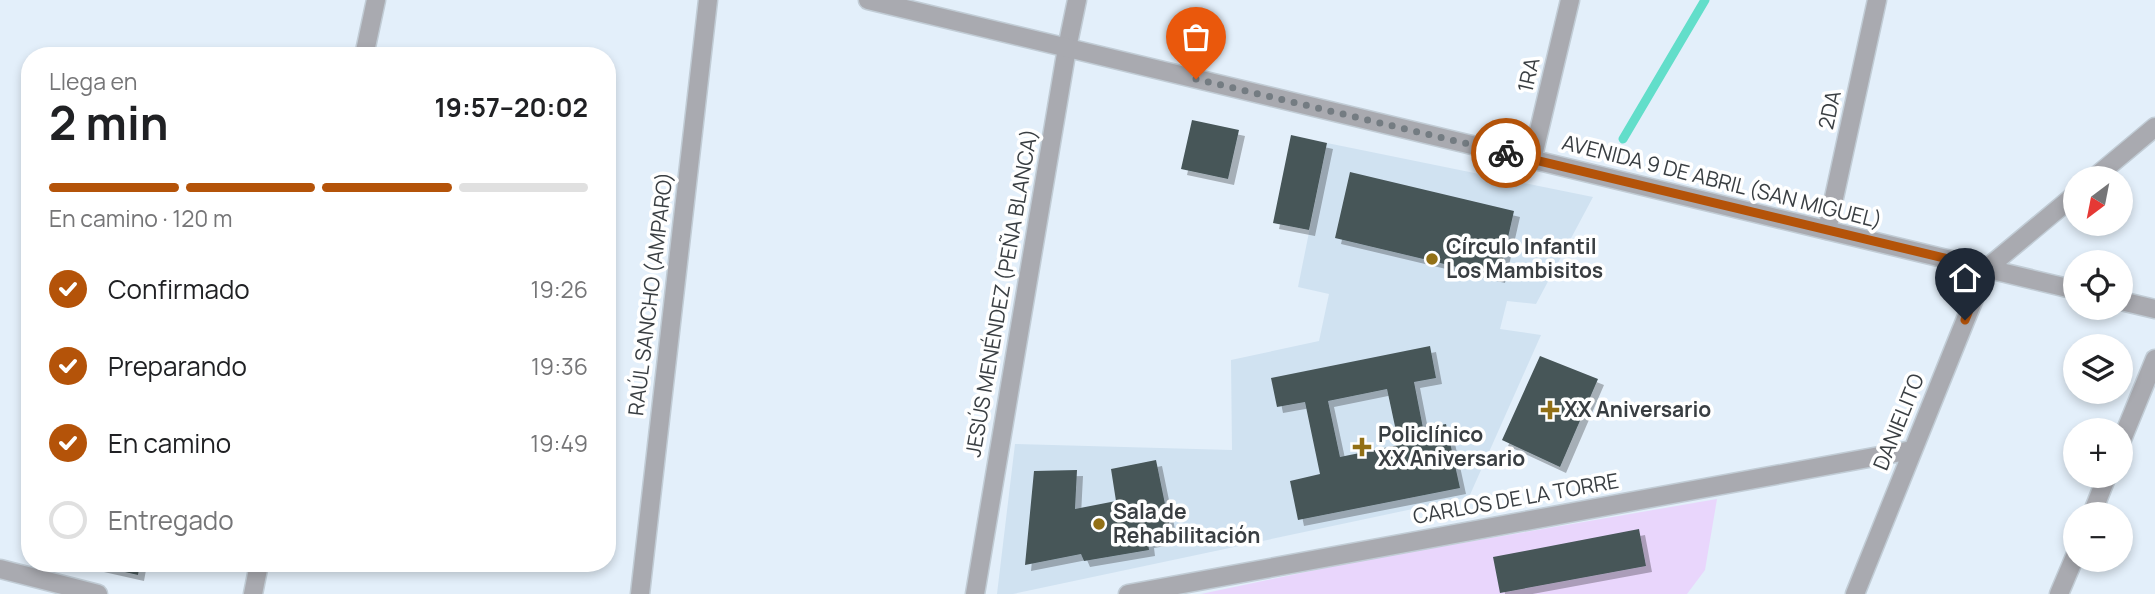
<!DOCTYPE html>
<html lang="es">
<meta charset="utf-8">
<style>
:root{--surface:#fff;--page:#f2f2f2;--text:#202124;--muted:#757577;--line:#e0e0e0;--accent:#b45309}
body{margin:0;font-family:Manrope,sans-serif;background:var(--page);color:var(--text);height:100vh;display:flex;flex-direction:column;font-size:26px;white-space:nowrap}
*{box-sizing:border-box;margin:0}
p{font-size:23px;color:var(--muted)}
.icon{flex:none;width:38px;height:38px;fill:none;stroke:currentColor;stroke-width:2;stroke-linecap:round;stroke-linejoin:round}
.map{position:relative;flex:1;overflow:hidden}
.drawer{position:absolute;left:21px;top:47px;width:595px;height:525px;display:flex;flex-direction:column;background:var(--surface);border-radius:28px;box-shadow:0 4px 10px #0003}
.drawer>*{flex:none}
.needle{width:46px;rotate:212deg}
.controls{position:absolute;left:2063px;top:166px;display:grid;gap:14px}
.controls a{display:grid;place-items:center;width:70px;height:70px;border-radius:50%;background:var(--surface);box-shadow:0 4px 10px #0003;font-size:35px}
.pin{position:absolute;display:grid;place-items:center;width:60px;height:60px;color:#fff;margin:-72px -30px;border-radius:50% 50% 50% 0;rotate:-45deg;box-shadow:0 0 7px #0007}
.pin .icon{rotate:45deg}
.courier{position:absolute;display:grid;place-items:center;width:70px;height:70px;margin:-35px;border:5px solid #b45309;border-radius:50%;background:#fff;color:#222;box-shadow:0 2px 9px #0007}
.headline em{font-style:normal;font-weight:700}
.headline div{display:flex;flex-direction:column-reverse}
.headline{display:flex;align-items:center;justify-content:space-between;height:119px;padding:0 28px}
h1{font-size:46px;font-weight:700;line-height:52px}
.bar{display:grid;grid-template-columns:repeat(4,1fr);gap:10px 7px;align-content:center;height:84px;padding:0 28px}
.bar i{height:9px;border-radius:5px;background:var(--line)}
.bar .current{background:var(--accent)}
.bar p{grid-column:span 4}
ol{padding:0 28px;list-style:none}
li{display:flex;align-items:center;gap:21px;height:77px}
li p{margin-inline-start:auto}
li .icon{padding:7px;border-radius:50%;background:var(--accent);color:#fff;stroke-width:4}
li:last-child{color:var(--muted)}
li i{width:38px;height:38px;border:4px solid var(--line);border-radius:50%}
.map>svg:first-child{display:block}
.built{fill:#d0e2f1}
.green{fill:#e9d6fc}
.lines{fill:none;stroke-linecap:round;stroke-linejoin:round}
.stream{stroke:#62deca;stroke-width:9}
.building{fill:#475659;fill-rule:evenodd;filter:url(#shadow)}
.minor-casing{stroke:#c1ccd5;stroke-width:21}
.tertiary-casing{stroke:#c1ccd5;stroke-width:21}
.minor{stroke:#a9aab0;stroke-width:18}
.tertiary{stroke:#a9aab0;stroke-width:18}
.done{stroke:#747c82;stroke-width:7;stroke-dasharray:0 12.6}
.route{stroke:#b45309;stroke-width:9}
.poi-dot{fill:#927016;stroke:#fff;stroke-width:2.5}
.labels{text-anchor:middle;stroke-width:7;stroke-linejoin:round;paint-order:stroke}
.street-label{font-size:21px;fill:#393e42;stroke:#fff}
.poi-label{font-size:21px;font-weight:bold;fill:#393e42;stroke:#fff;text-anchor:start}
</style>
<div class="map">
<svg width="2155" height="594" viewBox="0 0 2155 594">
<defs>
<filter id="shadow"><feDropShadow dx="6" dy="6" stdDeviation="0" flood-color="#0004"/></filter>
</defs>
<rect width="100%" height="100%" fill="#e3effa"/>
<path class="built" d="M1327 143 1593 197 1536 304 1507 301 1500 329 1541 335 1469 497 1013 594H997L1015 444 1232 450 1231 360 1319 341 1329 294 1298 287Z"/>
<path class="green" d="M1717 499 1705 570 1687 594H1201L1363 560Z"/>
<g class="lines">
<path class="stream" d="M1623 139 1705 0"/>
</g>
<path class="building" d="M1192 120 1239 130 1228 179 1181 169Z
M1291 135 1327 143 1309 230 1273 223Z
M1350 172 1514 211 1499 277 1335 238Z
M1430 346 1436 378 1414 382 1423 428 1446 424 1460 488 1298 520 1290 481 1320 474 1305 402 1277 407 1271 378ZM1387 389 1399 445 1340 457 1328 401Z
M1540 356 1598 379 1560 467 1502 440Z
M1156 460 1172 538 1148 542 1149 550 1084 561 1081 554 1025 565 1034 471 1077 470 1075 509 1116 501 1111 469Z
M1639 529 1646 566 1500 593 1493 557Z
M89 564H140L138 575Z"/>
<g class="lines">
<defs>
<path id="minor" d="M1532 160 1570 0
M2094 178 2155 127
M1827 230 1877 0
M2121 442 2155 359
M2092 514 2107 476
M0 569 98 594
M975 594 1067 48 1077 0
M1128 594 1912 450
M1855 594 1986 269 2076 194
M2059 594 2076 554"/>
<path id="tertiary" d="M868 0 2076 290
M364 56 376 0
M2121 301 2155 309
M253 594 259 564
M640 594 708 0"/>
</defs>
<use href="#minor" class="minor-casing"/>
<use href="#tertiary" class="tertiary-casing"/>
<use href="#minor" class="minor"/>
<use href="#tertiary" class="tertiary"/>
</g>
<g class="lines">
<path class="done" d="M1196 79 1506 153"/>
<path class="route" d="M1506 153 1986 268 1965 320"/>
</g>
<g class="poi-dot">
<circle cx="1432" cy="259" r="7"/>
<path d="M1546.5 399.5h7v7h7v7h-7v7h-7v-7h-7v-7h7z"/>
<path d="M1358.5 436.5h7v7h7v7h-7v7h-7v-7h-7v-7h7z"/>
<circle cx="1099" cy="524" r="7"/>
</g>
<g class="labels">
<g class="street-label">
<text transform="translate(1529 75) rotate(-77)" y="7">1RA</text>
<text transform="translate(1830 110) rotate(-78)" y="7">2DA</text>
<text transform="translate(1722 182) rotate(14)" y="7">AVENIDA 9 DE ABRIL (SAN MIGUEL)</text>
<text transform="translate(1002 293) rotate(-80)" y="7">JESÚS MENÉNDEZ (PEÑA BLANCA)</text>
<text transform="translate(651 294) rotate(-83)" y="7">RAÚL SANCHO (AMPARO)</text>
<text transform="translate(1899 422) rotate(-68)" y="7">DANIELITO</text>
<text transform="translate(1516 499) rotate(-10)" y="7">CARLOS DE LA TORRE</text>
</g>
<g class="poi-label">
<text x="1446" y="254">Círculo Infantil<tspan x="1446" dy="24">Los Mambisitos</tspan></text>
<text x="1564" y="417">XX Aniversario</text>
<text x="1378" y="442">Policlínico<tspan x="1378" dy="24">XX Aniversario</tspan></text>
<text x="1113" y="519">Sala de<tspan x="1113" dy="24">Rehabilitación</tspan></text>
</g>
</g>
</svg>
<div class="controls">
<a><svg class="needle" viewBox="-14 -14 28 28"><path d="M0-13l5 13h-10z" fill="#e53935"/><path d="M0 13l5-13h-10z" fill="#757577"/></svg></a>
<a><svg class="icon" aria-label="locate" viewBox="0 0 24 24"><circle cx="12" cy="12" r="6"/><path d="M12 2v4M12 18v4M2 12h4M18 12h4"/></svg></a>
<a><svg class="icon" aria-label="layers" viewBox="0 0 24 24"><path d="M12 4l9 5-9 5-9-5zM3 14l9 5 9-5"/></svg></a>
<a>+</a>
<a>−</a>
</div>
<div class="pin" style="left:1196px;top:79px;background:#ea580c"><svg class="icon" aria-label="bag" viewBox="0 0 24 24"><path d="M5 8h14l-1 12H6zM9 8a3 3 0 0 1 6 0"/></svg></div>
<div class="pin" style="left:1965px;top:320px;background:#1f2937"><svg class="icon" aria-label="home" viewBox="0 0 24 24"><path d="M3 11l9-7 9 7M6 9v11h12V9"/></svg></div>
<div class="courier" style="left:1506px;top:153px"><svg class="icon" aria-label="bike" viewBox="0 0 24 24"><circle cx="6" cy="16" r="4"/><circle cx="18" cy="16" r="4"/><path d="M6 16l4-8h5l3 8M10 8l3 8H6M13 5h3"/></svg></div>
<section class="drawer">
<div class="headline"><div><h1>2 min</h1><p>Llega en</p></div><em>19:57–20:02</em></div>
<div class="bar"><i class="current"></i><i class="current"></i><i class="current"></i><i></i><p>En camino · 120 m</p></div>
<ol>
<li><svg class="icon" aria-label="check" viewBox="0 0 24 24"><path d="M5 12l5 5 9-10"/></svg>Confirmado<p>19:26</p></li>
<li><svg class="icon" aria-label="check" viewBox="0 0 24 24"><path d="M5 12l5 5 9-10"/></svg>Preparando<p>19:36</p></li>
<li><svg class="icon" aria-label="check" viewBox="0 0 24 24"><path d="M5 12l5 5 9-10"/></svg>En camino<p>19:49</p></li>
<li><i></i>Entregado</li>
</ol>
</section>
</div>
